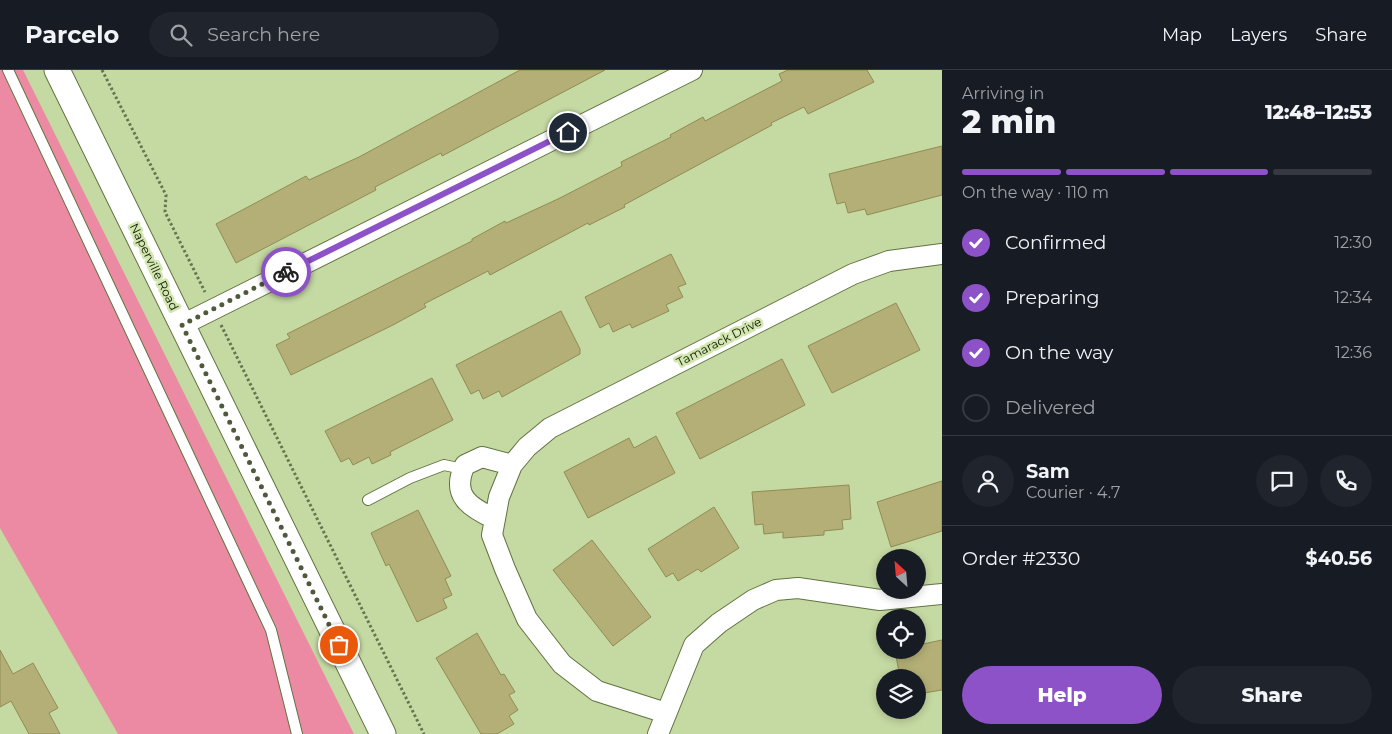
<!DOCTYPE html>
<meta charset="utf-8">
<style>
:root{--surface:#171b24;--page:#20242c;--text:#f1f3f6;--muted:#9ea1a6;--line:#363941;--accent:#8d52c8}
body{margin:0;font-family:Montserrat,sans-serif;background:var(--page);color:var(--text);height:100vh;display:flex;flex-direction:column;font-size:19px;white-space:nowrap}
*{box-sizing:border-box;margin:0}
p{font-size:16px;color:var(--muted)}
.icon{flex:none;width:28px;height:28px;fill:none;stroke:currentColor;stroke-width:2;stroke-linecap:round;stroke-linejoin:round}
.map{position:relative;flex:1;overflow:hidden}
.sheet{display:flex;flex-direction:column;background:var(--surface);width:450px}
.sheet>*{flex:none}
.needle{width:32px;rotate:334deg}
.buttons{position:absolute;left:876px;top:479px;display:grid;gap:10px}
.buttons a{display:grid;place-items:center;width:50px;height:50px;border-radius:50%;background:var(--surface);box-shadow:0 2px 8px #0003;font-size:25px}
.pin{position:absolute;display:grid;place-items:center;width:42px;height:42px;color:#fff;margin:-21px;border:2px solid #fff;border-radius:50%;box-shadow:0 1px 5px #0007}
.courier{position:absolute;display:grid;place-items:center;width:50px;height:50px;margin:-25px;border:4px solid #8d52c8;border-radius:50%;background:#fff;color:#222;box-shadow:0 1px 6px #0007}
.headline em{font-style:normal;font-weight:800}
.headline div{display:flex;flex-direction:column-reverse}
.headline{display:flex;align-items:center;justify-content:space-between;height:85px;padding:0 20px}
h1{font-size:32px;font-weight:800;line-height:38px}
.bar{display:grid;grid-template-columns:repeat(4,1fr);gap:8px 5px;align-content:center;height:60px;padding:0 20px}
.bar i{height:6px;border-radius:4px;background:var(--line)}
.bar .selected{background:var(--accent)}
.bar p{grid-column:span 4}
.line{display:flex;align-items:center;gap:12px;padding:0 20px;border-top:1px solid var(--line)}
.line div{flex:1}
.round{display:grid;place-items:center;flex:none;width:52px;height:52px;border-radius:26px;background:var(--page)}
ol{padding:0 20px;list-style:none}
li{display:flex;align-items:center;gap:15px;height:55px}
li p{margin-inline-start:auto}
li .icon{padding:5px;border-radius:50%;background:var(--accent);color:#fff;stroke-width:4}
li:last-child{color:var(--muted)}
li i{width:28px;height:28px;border:2px solid var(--line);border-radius:50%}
.action{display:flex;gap:10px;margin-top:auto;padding:10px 20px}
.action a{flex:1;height:58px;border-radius:30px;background:var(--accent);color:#fff;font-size:20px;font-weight:800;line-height:58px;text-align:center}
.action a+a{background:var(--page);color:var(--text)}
header{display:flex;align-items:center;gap:30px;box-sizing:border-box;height:70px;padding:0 25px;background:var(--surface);border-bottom:1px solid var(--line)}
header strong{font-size:24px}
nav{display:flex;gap:28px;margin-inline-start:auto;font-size:18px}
.search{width:350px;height:45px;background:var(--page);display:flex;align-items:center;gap:12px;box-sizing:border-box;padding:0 18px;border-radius:28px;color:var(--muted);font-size:19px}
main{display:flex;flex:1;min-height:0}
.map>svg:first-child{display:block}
.green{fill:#eb8aa2}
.building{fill:#b3af76;stroke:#908c54}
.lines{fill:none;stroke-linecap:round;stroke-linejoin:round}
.service-casing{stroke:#627341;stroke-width:12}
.minor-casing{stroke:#627341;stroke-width:22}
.tertiary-casing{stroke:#627341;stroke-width:27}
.path{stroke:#677450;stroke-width:3;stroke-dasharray:2.5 2.5;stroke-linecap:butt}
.service{stroke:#fff;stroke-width:10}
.minor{stroke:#fff;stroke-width:20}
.tertiary{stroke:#fff;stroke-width:25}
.done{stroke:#4f5a3b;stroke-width:5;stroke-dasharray:0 9}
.route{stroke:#8d52c8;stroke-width:6}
.labels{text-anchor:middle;stroke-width:5;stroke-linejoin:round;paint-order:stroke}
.street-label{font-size:12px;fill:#0f1503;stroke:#d2e6af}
</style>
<header>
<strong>Parcelo</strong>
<div class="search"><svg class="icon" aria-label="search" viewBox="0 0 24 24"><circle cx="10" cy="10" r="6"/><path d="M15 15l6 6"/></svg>Search here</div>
<nav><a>Map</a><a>Layers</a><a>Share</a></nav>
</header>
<main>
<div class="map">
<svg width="942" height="664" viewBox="0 0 942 664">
<rect width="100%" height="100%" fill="#c5d9a2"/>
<path class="green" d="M0 0H23L354 664H118L0 458Z"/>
<path class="building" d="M520 0H605L442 86 441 83 375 117 376 120 236 193 216 154 306 106 309 110 359 87Z
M788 0H867L874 12 808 44 804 37 771 53 772 55 624 135 625 137 589 155 588 153 490 205 488 201 424 234 426 237 393 255 291 305 276 275 290 268 287 264 472 171V169L505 151 506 153 560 128 622 96 621 92 671 67 670 65 703 47 705 51 782 11 779 4Z
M942 76V125L867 145 865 139 848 143 845 132 837 134 829 104Z
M671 184 686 214 678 217 683 227 666 235 669 241 632 258 630 254 613 262 609 253 600 258 585 227Z
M896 233 920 280 832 323 808 276Z
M561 241 580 279V284L502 327 499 321 483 329 479 320 471 324 456 295Z
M782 289 805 335 700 389 676 343Z
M432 308 453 350 390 382 391 385 372 394 369 387 353 395 349 388 341 392 325 361Z
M656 366 675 403 588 448 564 402 629 368 634 378Z
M942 411V461L891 477 877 432Z
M849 415 851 449 842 450 843 459 824 461V465L783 468V462L764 464 763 454 755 455 752 422Z
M714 437 739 478 701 502 698 499 678 511 673 503 666 507 648 479Z
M418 440 451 506 445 509 452 525 443 529 447 538 417 552 389 494 386 496 371 463Z
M592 470 651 547 613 576 553 500Z
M477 563 501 605 504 604 515 622 509 625 518 640 509 646 514 654 497 664H481L436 588Z
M942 570V620L918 624V608H900L895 580H918V575Z
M0 580 13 604 33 593 58 638 49 643 60 664H29L11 631 0 637Z"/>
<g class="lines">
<defs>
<path id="service" d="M8 0 271 560 297 664
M368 430 410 408 444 395 463 399"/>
<path id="minor" d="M182 255 692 0
M495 449C471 438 450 426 465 395L482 387 512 395
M666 643 597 621 562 594 527 549 505 499 492 465 499 427 512 395 527 377 550 358 853 204 889 191 942 184
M658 664 694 575 719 553 753 530 776 520 798 518 880 530 942 524"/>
<path id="tertiary" d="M57 0 383 664"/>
</defs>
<use href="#service" class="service-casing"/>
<use href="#minor" class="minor-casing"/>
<use href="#tertiary" class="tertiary-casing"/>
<path class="path" d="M102 0 166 125 165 142 205 222
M221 255 424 664"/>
<use href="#service" class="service"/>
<use href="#minor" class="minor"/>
<use href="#tertiary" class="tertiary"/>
</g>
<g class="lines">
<path class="done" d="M286 202 182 255 339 575"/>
<path class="route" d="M286 202 568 62"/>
</g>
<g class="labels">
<g class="street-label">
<text transform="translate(154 197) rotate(64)" y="4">Naperville Road</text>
<text transform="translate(719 272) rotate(-27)" y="4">Tamarack Drive</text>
</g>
</g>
</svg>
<div class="buttons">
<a><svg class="needle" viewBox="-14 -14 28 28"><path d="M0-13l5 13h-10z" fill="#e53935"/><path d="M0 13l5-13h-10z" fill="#9ea1a6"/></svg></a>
<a><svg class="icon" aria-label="locate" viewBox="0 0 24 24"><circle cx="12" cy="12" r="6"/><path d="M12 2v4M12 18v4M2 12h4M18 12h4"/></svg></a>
<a><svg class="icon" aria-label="layers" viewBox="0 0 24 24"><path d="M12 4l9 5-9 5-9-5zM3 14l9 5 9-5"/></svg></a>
</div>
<div class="pin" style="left:339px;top:575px;background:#ea580c"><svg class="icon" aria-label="bag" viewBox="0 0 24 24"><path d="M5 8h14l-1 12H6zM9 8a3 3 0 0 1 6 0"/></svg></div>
<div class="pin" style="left:568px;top:62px;background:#1f2937"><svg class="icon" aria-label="home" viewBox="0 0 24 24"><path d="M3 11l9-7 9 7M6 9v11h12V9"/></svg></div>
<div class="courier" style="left:286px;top:202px"><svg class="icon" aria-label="bike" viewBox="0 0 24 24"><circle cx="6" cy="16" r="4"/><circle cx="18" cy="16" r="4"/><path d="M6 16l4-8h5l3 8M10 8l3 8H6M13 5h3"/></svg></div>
</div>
<section class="sheet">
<div class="headline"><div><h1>2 min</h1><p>Arriving in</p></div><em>12:48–12:53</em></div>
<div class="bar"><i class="selected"></i><i class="selected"></i><i class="selected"></i><i></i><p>On the way · 110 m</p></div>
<ol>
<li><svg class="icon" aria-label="check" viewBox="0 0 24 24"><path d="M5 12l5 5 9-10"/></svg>Confirmed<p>12:30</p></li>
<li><svg class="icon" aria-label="check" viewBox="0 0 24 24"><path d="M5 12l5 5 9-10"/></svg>Preparing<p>12:34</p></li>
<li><svg class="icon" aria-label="check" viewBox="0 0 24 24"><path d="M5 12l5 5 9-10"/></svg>On the way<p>12:36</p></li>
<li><i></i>Delivered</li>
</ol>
<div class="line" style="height:90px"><a class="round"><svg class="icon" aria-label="person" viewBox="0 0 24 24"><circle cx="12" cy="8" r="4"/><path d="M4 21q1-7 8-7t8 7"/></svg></a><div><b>Sam</b><p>Courier · 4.7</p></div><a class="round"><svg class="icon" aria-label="chat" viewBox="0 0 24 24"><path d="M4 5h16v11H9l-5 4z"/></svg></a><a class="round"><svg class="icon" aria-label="phone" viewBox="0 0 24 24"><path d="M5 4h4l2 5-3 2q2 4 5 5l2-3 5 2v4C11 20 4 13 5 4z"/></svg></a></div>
<div class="line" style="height:65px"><div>Order #2330</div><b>$40.56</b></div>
<div class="action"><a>Help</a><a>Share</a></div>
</section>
</main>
